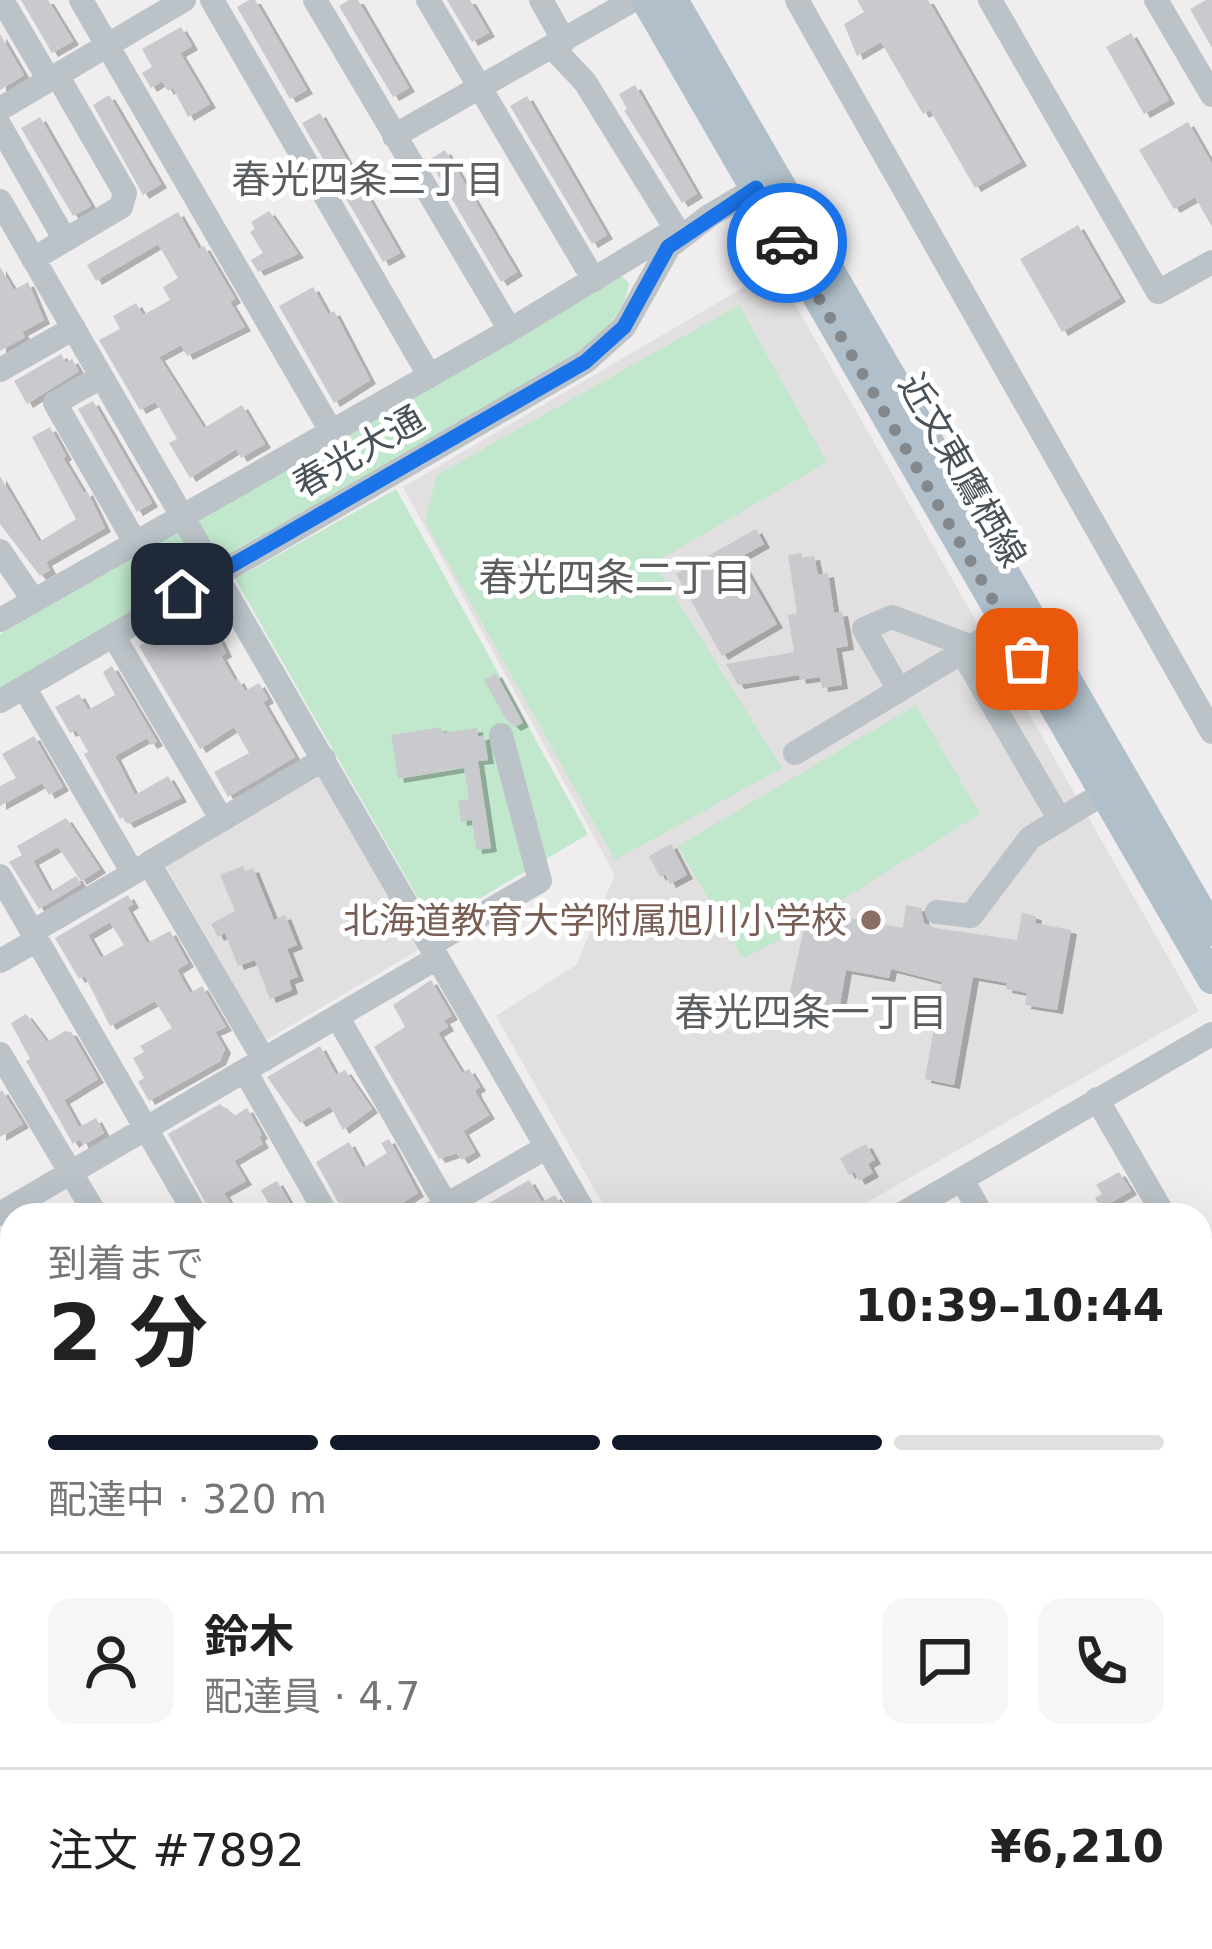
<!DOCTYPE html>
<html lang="ja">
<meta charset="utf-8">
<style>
:root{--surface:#fff;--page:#f6f6f6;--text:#222;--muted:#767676;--line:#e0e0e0;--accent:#111827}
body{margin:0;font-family:"DejaVu Sans","Noto Sans JP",sans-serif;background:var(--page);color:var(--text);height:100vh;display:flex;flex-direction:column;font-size:45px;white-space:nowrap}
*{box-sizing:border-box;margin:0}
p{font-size:39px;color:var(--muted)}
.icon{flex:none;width:66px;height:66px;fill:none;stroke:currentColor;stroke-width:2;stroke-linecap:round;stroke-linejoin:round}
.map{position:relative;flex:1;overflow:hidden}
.details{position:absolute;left:0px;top:1203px;width:1212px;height:747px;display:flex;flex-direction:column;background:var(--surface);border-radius:36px 36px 0 0;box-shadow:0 12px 48px #0002}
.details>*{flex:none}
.pin{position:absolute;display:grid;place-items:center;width:102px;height:102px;color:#fff;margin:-51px;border-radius:24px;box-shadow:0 6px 18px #0006}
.courier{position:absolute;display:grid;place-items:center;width:120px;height:120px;margin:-60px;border:9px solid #1a73e8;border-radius:50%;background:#fff;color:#222;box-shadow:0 3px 15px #0007}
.overview em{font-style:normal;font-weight:700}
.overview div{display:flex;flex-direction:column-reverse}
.overview{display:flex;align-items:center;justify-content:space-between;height:204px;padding:0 48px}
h1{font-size:78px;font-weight:700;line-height:90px}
.bar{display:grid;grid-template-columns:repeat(4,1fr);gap:18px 12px;align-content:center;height:144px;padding:0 48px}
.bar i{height:15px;border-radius:9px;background:var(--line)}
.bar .on{background:var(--accent)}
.bar p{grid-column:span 4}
.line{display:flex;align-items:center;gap:30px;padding:0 48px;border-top:3px solid var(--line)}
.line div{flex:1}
.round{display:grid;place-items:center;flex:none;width:126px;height:126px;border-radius:24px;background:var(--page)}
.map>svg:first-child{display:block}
.education{fill:#e1dfdf}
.green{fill:#c1e8cd}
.building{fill:#c8cace;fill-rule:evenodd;filter:url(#shadow)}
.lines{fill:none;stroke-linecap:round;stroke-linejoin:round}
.minor{stroke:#bbc3c8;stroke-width:24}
.major{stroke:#b0bfc9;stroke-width:30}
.done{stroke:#83888c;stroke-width:12;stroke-dasharray:0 21.6}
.route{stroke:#1a73e8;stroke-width:15}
.education-dot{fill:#8d6e63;stroke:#fff;stroke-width:4.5}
.labels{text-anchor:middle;stroke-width:10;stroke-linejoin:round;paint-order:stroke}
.street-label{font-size:36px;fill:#485258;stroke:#fff}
.education-label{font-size:36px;fill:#785e54;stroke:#fff;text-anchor:end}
.neighbourhood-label{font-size:39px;fill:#5b5e61;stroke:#fff}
</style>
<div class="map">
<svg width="1212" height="1949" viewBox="0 0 1212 1949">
<defs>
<filter id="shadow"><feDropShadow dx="6" dy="4" stdDeviation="0" flood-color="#0004"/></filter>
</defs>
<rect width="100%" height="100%" fill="#f0edee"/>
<path class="education" d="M775 269 1199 1011 845 1215H609L496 1016 576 965 615 875 403 487Z
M319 775 420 949 266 1040 166 866Z
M232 1938H352L333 1949H239Z
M445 1938H587L593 1949H425Z
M640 1938H987L994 1949H647Z"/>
<path class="green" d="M613 276 623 277 629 283C624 318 596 340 570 362L0 692V634Z
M739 305 827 462 654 563 782 768 615 860 425 521 437 475Z
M396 489 588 834 434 926 235 579Z
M916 705 980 814 833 905 804 898 796 931 743 959 678 846Z
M693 1938H843L849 1949H674Z"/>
<path class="building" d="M21 0H48L73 41 52 53Z
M249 0H255L307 90 290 99 237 7Z
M349 0H358L409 88 393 97 339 6Z
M447 0H470L489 33 472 42Z
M857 0H928L1021 162 975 188 930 110 923 114 881 42 857 56 844 24 864 12Z
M1206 0H1212V48L1190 9Z
M181 27 192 46 180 53 210 104 188 117 173 88 168 91 162 81 151 88 142 73 152 67 142 49Z
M1131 33 1169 100 1144 114 1106 47Z
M0 34 24 75 0 90Z
M635 85 697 194 682 203 624 110 627 109 619 94Z
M109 95 161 184 143 195 93 105Z
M527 96 607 235 592 244 510 106Z
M320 113 400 253 383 262 302 123Z
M40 117 91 206 73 216 21 128Z
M1188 122 1212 164V227L1195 197 1174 209 1139 150Z
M445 150 517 272 501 282 429 160Z
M269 211 298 254 258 272 251 260 263 253 250 232 255 229 251 222Z
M178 212 199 249 204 246 235 299 230 302 245 327 187 356 181 345 159 357 204 428 242 405 265 444 241 458 236 449 190 478 169 443 177 439 160 409 155 402 140 410 99 340 120 329 113 316 136 303 143 315 170 300 163 287 178 278 158 244 96 281 87 265Z
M1078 225 1120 298 1062 332 1020 259Z
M0 267 14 290 28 282 44 320 22 332 25 337 0 351Z
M313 287 328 314 334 311 370 380 334 403 279 306Z
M61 354 66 363 72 359 79 371 27 404 14 381Z
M93 401 152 503 137 512 78 409Z
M50 427 66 456 63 458 84 493 87 491 105 528 46 562 50 570 40 576 0 524V476L39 542 76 519 32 437Z
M756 529 764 544 739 558 777 624 722 656 676 574Z
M801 553 802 558 814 556 818 575 828 573 834 613 842 612 848 646 836 648 842 685 822 688 820 677 800 680 799 675 738 685 726 664 794 652 788 615 797 613 788 555Z
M205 609 226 653 221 656 235 681 238 679 245 691 259 683 268 699 263 702 295 757 228 797 214 772 249 753 234 727 200 749 139 646Z
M112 666 157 742 151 745 147 738 115 756 135 795 168 776 181 798 128 824 123 817 120 819 84 754 88 752 76 730 70 733 55 707 79 694 88 710 115 695 103 672Z
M496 673 523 723 515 727 506 719 484 680Z
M441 727 442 733 477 728 478 737 484 735 488 760 478 761 491 848 476 850 472 820 461 822 458 801 469 799 464 768 398 779 391 735Z
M34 736 63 787 49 795 42 783 0 806V786L16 778 2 754Z
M66 818 100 869 81 881 58 847 33 861 50 892 76 876 81 884 39 909 9 862 22 855 17 846Z
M671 844 687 875 670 884 665 874 660 877 649 856Z
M243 866 245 871 253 868 274 920 285 915 297 945 287 949 298 977 289 980 292 990 270 999 255 960 238 966 225 933 218 937 211 924 235 911 220 875Z
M128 895 133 904 127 908 147 943 170 931 188 963 177 970 190 993 202 986 226 1027 215 1032 225 1049 220 1061 149 1101 138 1082 144 1078 133 1058 144 1052 140 1046 172 1028 155 1001 110 1026 85 976 79 979 55 938ZM110 922 124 945 101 958 88 935Z
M906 905 921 908 924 923 935 928 1017 940 1022 913 1036 916 1035 923 1071 930 1057 1010 1025 1005 1027 993 1006 989 1007 983 973 977 954 1085 925 1079 942 982 891 969 889 978 846 970 839 1010 788 1000 808 910 903 928Z
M431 980 452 1016 444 1020 448 1027 438 1033 462 1073 469 1069 480 1087 475 1090 477 1095 489 1115 463 1131 475 1152 462 1160 457 1153 439 1159 374 1047 405 1027 393 1005Z
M26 1014 47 1042 65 1031 71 1032 98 1079 64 1100 79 1127 96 1118 104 1133 83 1145 80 1139 73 1144 26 1061 30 1059 11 1023Z
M320 1046 336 1075 345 1070 372 1109 343 1130 330 1106 300 1123 267 1077Z
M2 1090 23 1124 0 1137V1092Z
M220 1104 234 1116 247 1108 262 1135 259 1137 263 1144 234 1161 246 1181 224 1193 236 1215H212L168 1134Z
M389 1139 418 1193 400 1204 407 1215H345L316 1162 349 1142 363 1168 387 1153 381 1143Z
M866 1144 875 1160 868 1164 873 1173 859 1181 854 1172 849 1175 840 1158Z
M1119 1172 1131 1191 1101 1208 1095 1198 1102 1194 1096 1185Z
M529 1180 542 1202 555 1195 564 1209 554 1215H468Z
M277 1181 292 1207 295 1215H275L261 1190Z"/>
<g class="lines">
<path class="minor" d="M2 0 49 80
M81 0 331 431
M212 0 429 375
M315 0 510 330
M428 0 594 280
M541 0 564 41
M797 0 1212 732
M990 0 1158 292 1212 262
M1156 0 1212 95
M553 48 585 82 676 229
M0 109 184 0
M0 126 65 240
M394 136 633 0
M0 201 586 1215
M33 259 121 207 125 193 57 75
M0 370 74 328
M101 377 55 403 135 542
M0 551 34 601
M0 620 510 330 673 231
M113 635 222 820
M962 652 1060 820
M24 687 133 873
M899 690 864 629 892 617 972 647
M0 701 585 362 624 327 669 247 709 216 768 181
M795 753 1007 625
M0 876 196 1215
M937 912 971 916 1030 838 1104 793
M32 932 147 865
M430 945 540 881 501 735
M0 961 37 940
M338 1018 452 1215
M0 1054 96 1215
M264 1060 149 863 324 759
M245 1071 327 1215
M1097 1099 1164 1215
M962 1180 982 1215
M0 1214 437 958
M429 1215 547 1147
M900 1215 1212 1034
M1200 1254 1212 1248
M1200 1278 1212 1299
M0 1301 12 1321
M0 1464 12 1457
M1200 1478 1212 1471
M0 1563 12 1583
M1200 1598 1212 1618
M1200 1702 1212 1696
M0 1730 12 1751
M0 1892 12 1913
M1200 1927 1212 1921
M26 1938 32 1949
M119 1938 125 1949
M218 1938 224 1949
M615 1938 621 1949
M857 1938 864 1949
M1006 1938 1012 1949
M381 1949 400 1938
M1162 1949 1181 1938"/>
<path class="major" d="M646 0 1212 979
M673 0 1212 931"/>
</g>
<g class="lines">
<path class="done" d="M787 243 1027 659"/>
<path class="route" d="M182 594 585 362 624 327 668 247 756 188 787 243"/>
</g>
<circle class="education-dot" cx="871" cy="920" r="12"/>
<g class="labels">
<g class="street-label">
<text transform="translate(358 451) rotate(-30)" y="13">春光大通</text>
<text transform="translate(963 470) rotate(60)" y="13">近文東鷹栖線</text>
</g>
<g class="education-label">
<text x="847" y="933">北海道教育大学附属旭川小学校</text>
</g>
<g class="neighbourhood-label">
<text x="368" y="193">春光四条三丁目</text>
<text x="615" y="591">春光四条二丁目</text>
<text x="811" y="1026">春光四条一丁目</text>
</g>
</g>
</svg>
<div class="pin" style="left:1027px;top:659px;background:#ea580c"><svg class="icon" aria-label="bag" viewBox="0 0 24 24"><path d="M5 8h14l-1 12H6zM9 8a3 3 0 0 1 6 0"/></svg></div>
<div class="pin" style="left:182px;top:594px;background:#1f2937"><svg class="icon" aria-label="home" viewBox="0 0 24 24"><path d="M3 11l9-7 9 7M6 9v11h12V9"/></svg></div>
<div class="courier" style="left:787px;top:243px"><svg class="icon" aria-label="car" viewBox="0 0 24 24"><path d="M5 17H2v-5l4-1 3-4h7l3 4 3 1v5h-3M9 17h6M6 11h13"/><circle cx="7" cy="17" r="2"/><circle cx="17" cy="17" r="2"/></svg></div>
<section class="details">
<div class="overview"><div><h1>2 分</h1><p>到着まで</p></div><em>10:39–10:44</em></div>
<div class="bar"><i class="on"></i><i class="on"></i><i class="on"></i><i></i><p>配達中 · 320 m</p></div>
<div class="line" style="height:216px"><a class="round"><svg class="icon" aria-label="person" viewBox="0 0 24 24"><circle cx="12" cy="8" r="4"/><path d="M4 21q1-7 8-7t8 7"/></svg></a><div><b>鈴木</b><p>配達員 · 4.7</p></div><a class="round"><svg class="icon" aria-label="chat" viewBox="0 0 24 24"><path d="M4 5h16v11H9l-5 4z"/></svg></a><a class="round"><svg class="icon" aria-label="phone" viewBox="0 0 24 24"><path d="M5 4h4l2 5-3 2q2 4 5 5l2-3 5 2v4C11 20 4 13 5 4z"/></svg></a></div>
<div class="line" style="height:156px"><div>注文 #7892</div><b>¥6,210</b></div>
</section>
</div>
